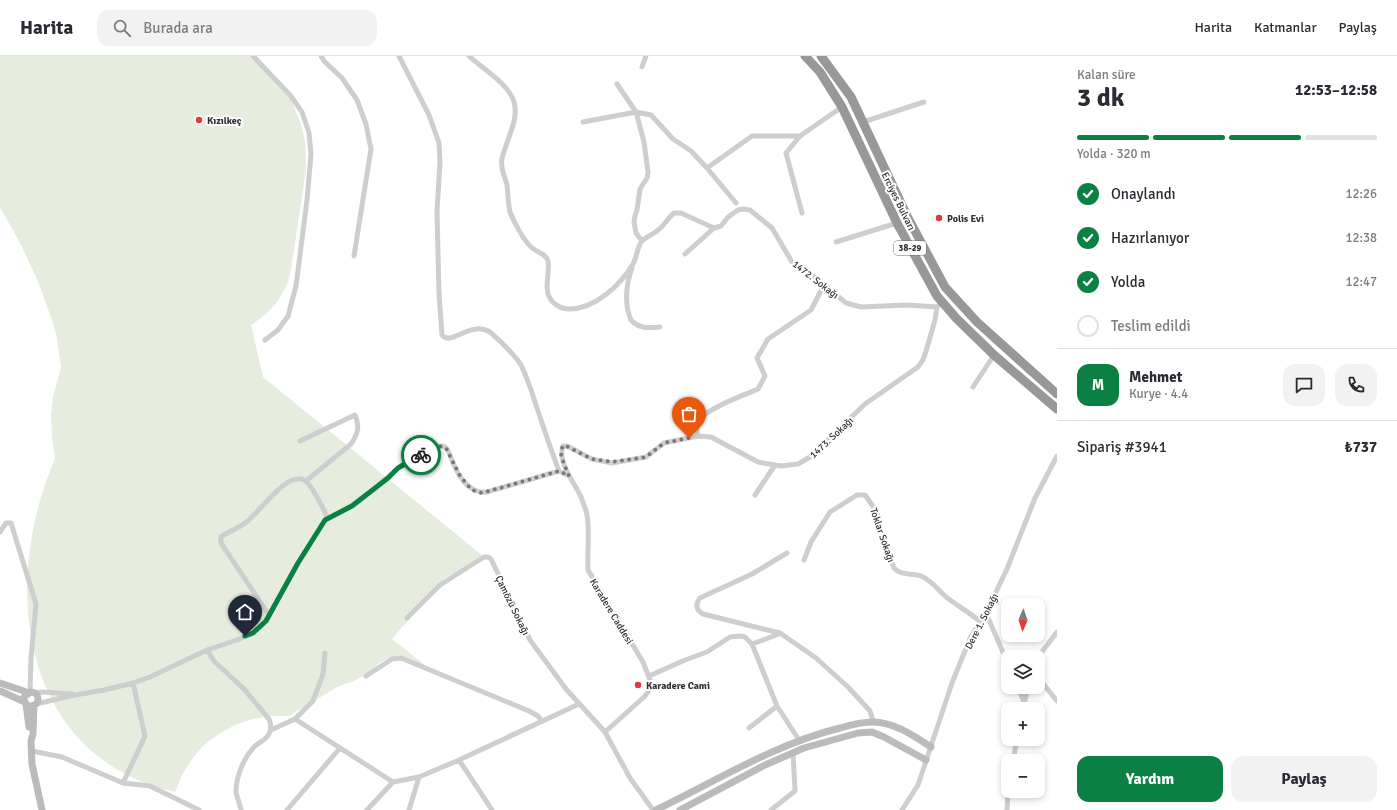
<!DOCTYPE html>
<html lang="tr">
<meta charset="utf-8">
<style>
:root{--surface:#fff;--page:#f2f2f3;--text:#2b2b33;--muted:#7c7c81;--line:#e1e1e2;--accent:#0b8043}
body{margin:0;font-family:Signika,sans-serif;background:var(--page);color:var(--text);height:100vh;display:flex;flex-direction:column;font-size:15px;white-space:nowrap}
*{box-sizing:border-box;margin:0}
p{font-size:13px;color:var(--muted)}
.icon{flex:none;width:22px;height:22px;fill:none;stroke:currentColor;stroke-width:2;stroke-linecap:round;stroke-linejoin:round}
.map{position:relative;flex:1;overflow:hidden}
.side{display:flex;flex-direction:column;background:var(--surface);width:340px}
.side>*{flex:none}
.needle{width:26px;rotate:182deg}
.tools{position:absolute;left:1001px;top:542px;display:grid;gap:8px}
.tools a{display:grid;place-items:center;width:44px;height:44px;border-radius:8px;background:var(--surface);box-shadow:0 2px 6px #0003;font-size:20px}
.pin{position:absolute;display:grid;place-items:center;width:34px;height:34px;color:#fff;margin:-41px -17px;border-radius:50% 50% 50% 0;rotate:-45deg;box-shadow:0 0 4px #0007}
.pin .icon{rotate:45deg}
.courier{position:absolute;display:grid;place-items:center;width:40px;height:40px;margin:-20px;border:3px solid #0b8043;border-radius:50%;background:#fff;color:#222;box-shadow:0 1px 5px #0007}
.overview em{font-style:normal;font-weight:800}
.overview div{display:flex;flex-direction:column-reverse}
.overview{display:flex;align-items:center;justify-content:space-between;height:68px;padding:0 20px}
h1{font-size:26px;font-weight:800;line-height:30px}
.bar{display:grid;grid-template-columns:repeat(4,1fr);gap:6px 4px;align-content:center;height:48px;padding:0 20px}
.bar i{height:5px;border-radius:3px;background:var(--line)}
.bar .current{background:var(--accent)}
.bar p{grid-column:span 4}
.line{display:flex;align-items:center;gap:10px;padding:0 20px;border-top:1px solid var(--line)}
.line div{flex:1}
.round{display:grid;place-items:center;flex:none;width:42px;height:42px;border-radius:12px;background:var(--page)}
ol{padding:0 20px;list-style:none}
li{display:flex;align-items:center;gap:12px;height:44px}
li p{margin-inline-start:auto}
li .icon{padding:4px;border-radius:50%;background:var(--accent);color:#fff;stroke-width:4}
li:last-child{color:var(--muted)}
li i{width:22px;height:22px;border:2px solid var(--line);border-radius:50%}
.primary-button{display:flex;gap:8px;margin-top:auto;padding:8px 20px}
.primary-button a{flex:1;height:46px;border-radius:12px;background:var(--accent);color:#fff;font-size:16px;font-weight:800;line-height:46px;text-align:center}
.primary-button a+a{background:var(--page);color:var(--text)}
header{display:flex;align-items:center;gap:24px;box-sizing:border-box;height:56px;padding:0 20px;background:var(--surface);border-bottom:1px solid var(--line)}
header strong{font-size:19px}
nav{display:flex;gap:22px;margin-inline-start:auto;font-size:14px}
.search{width:280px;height:36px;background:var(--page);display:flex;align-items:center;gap:10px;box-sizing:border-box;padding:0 14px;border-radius:12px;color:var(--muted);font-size:15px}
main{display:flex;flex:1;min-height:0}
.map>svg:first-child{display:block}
.green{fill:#e6eddf}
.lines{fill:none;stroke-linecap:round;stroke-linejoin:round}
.street{stroke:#cecece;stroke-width:5}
.secondary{stroke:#bbb;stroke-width:7}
.highway{stroke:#989898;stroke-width:9}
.done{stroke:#797979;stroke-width:4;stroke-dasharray:0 7.2}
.route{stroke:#0b8043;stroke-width:5}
.poi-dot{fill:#e13942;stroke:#fff;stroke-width:1.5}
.labels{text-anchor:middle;stroke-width:4;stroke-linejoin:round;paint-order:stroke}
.shield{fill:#fff;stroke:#6f6f6f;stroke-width:1}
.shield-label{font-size:9px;font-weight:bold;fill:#313131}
.poi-label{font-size:10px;font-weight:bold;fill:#313131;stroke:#fff;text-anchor:start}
.street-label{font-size:10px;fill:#313131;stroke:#fff}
</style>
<header>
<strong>Harita</strong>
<div class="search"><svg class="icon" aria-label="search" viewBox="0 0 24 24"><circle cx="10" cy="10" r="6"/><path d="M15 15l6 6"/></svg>Burada ara</div>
<nav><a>Harita</a><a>Katmanlar</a><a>Paylaş</a></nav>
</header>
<main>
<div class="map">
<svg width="1057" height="754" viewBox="0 0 1057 754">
<rect width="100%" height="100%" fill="#fff"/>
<path class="green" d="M0 0H251L291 44 301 68 305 85 306 114 290 220C283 242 270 257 251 269L263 321 483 500 444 523 392 583 430 613 391 602 382 605 365 619 352 626 339 630 289 660H270L252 663 235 669 219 678 204 689 192 703 182 719 175 736C20 701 0 529 55 403L52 382 51 361 53 341 61 311 57 282 52 264 37 223 20 187 0 151Z"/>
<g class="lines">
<path class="street" d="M253 0 290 39 302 56 309 77 311 98 307 144 296 230 288 260 278 274 265 284
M321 0 324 5 342 22 357 44 366 68 371 93 354 200
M399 0 429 59 439 87 440 106 437 156 439 237 442 279C451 291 470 264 490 276 494 279 497 283 501 286 508 293 516 301 521 309 528 323 532 337 537 352 544 373 551 394 559 415
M469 0C482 12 501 23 511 39 523 59 506 83 502 103 500 113 505 120 507 129 508 138 508 147 510 156 514 166 523 183 530 190 535 196 546 197 548 205 550 216 545 228 548 238 551 247 560 253 569 253 596 253 621 228 633 208 637 201 637 191 642 185 646 181 653 178 657 175 664 170 668 162 674 157H681L714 172 721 170 728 161 738 154 744 153 750 154 772 172 792 206 812 219 846 247 861 251 907 249 937 251
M642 11 646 0
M617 28 636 56 644 86 648 116 647 122 640 133 637 154 635 160 634 166 636 177 642 185
M583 66 636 56 651 59 673 83 691 95 707 112 736 147
M863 66 924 46
M707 112 752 80H800
M802 157 786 97 800 80 842 51
M836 186 897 167
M685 198 714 172
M632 212C626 228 624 248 631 264 639 273 649 272 660 271
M973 331 994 299
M698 380C696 374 696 367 701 362 713 350 742 340 758 333L765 320 757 302 768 283 811 254 824 229
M300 385 355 359C360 370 358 378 351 388L306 425
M755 439 775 409
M0 476 6 467H11L36 548 31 602 30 637
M787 497 752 518 700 542C695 548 696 554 703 558L780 577 816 602 848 631 870 655 873 665
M804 504 811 486 830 456 857 439H865L877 456 884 486 894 512C901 520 912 517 921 520 932 524 940 537 950 544 960 551 971 558 981 566
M986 557 1008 608
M269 559 221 487V481C228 476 237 473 245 467 259 458 286 415 304 424 312 428 323 453 328 462
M407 562 440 529 484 501H488L491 503 530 584 566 633 605 676 630 722 653 754
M779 578 752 588 777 650 799 684
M207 594 214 605 244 633 269 663C271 668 272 673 269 678 266 684 259 686 255 690 244 701 236 720 236 736 237 742 240 748 241 754
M1038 601 1057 576
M366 620 392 603 401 602 529 655 538 660 542 665
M649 620 685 604 707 596 730 581 740 580 745 581 752 588
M1038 624 1041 625 1057 645
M1018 631 1024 646
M32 637 42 636 72 638
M36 648 75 639 104 634 133 627 150 621 207 594 237 584 253 577 266 565 298 507 325 464 352 449 377 431 398 412 409 404 438 391 444 390C450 394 450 401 453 407 459 421 470 438 487 436L559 415 569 420
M1023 653 1028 631
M295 663 313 645 323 618 325 597
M749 672 777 650
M271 674 295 663 393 726
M605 676 644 641 648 636 650 631V624L643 606 588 514C587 496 590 477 587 459 586 453 583 447 581 441 575 427 557 407 563 390H567L592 403 612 407 646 401 664 387 698 380 711 381 758 406 781 410 798 408 810 401 865 348 918 311 923 304 926 295 935 264 937 251 942 246
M32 695 62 701 123 727 150 730 199 754
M459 704 492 754
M1013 705 1017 683
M123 727 145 680 133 627
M287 754 340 692
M367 754 393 726 419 721 459 704 579 648
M409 754 419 721
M771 754 795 735 793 697
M902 754 918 729 952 627 971 580 986 557 1007 513 1035 442 1057 400
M1007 754 1008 735"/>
<path class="secondary" d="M0 627 24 635 28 638
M0 635 25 646
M24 643a7 7 0 1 1 14 0a7 7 0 1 1-14 0Z
M26 648 29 671
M34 649 33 678 31 685 32 708 42 754
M656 754C716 725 775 688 840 672 850 669 862 666 873 666 894 666 914 680 931 691
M680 754 765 709 804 692 858 677 872 676 884 681 926 704"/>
<path class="highway" d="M805 0 820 16 842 51 897 167 937 240 956 262 994 299 1057 353
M821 0 851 41 907 160 945 231 977 266 1057 338"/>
</g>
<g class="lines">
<path class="done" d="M421 399 440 390 446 392 460 420 472 434 482 437 559 415 569 420 561 400 562 392 564 389 592 403 612 406 646 401 664 387 689 382"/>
<path class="route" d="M245 580 253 577 266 565 298 507 325 464 352 450 388 422 398 412 421 399"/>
</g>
<g class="poi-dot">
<circle cx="199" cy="64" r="4"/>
<circle cx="939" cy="162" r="4"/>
<circle cx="638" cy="629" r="4"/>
</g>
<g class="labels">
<rect class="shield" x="894" y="185" width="32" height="14" rx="3"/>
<g class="shield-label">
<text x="910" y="195">38-29</text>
</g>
<g class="poi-label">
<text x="207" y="68">Kızılkeç</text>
<text x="947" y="166">Polis Evi</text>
<text x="646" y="633">Karadere Cami</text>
</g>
<g class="street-label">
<text transform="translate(899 145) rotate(64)" y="4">Erciyes Bulvarı</text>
<text transform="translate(816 223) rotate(38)" y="4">1472. Sokağı</text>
<text transform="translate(831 381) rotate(-43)" y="4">1473. Sokağı</text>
<text transform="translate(883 479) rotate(71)" y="4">Toklar Sokağı</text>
<text transform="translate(513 549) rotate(64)" y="4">Çamözü Sokağı</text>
<text transform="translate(612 555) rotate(59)" y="4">Karadere Caddesi</text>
<text transform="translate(981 565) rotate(-63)" y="4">Dere 1. Sokağı</text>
</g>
</g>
</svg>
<div class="tools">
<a><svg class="needle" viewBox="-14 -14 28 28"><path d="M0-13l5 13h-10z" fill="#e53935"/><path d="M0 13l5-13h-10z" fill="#7c7c81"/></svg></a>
<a><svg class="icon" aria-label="layers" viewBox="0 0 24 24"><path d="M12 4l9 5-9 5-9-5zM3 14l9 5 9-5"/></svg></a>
<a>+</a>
<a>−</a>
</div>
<div class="pin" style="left:689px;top:382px;background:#ea580c"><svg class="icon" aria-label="bag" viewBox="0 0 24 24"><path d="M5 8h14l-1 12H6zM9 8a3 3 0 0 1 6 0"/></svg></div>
<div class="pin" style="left:245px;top:580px;background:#1f2937"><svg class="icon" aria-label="home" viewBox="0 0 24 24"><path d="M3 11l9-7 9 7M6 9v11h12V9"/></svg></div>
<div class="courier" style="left:421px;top:399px"><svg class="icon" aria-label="bike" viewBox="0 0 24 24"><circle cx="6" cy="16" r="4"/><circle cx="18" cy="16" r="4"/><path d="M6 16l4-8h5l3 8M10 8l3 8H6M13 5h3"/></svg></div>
</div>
<section class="side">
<div class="overview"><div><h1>3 dk</h1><p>Kalan süre</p></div><em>12:53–12:58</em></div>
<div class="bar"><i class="current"></i><i class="current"></i><i class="current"></i><i></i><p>Yolda · 320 m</p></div>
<ol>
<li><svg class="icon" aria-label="check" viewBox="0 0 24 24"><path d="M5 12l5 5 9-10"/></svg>Onaylandı<p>12:26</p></li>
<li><svg class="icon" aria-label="check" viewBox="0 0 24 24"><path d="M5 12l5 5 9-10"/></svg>Hazırlanıyor<p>12:38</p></li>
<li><svg class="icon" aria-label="check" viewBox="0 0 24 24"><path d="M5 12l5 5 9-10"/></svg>Yolda<p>12:47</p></li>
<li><i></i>Teslim edildi</li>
</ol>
<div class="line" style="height:72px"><b class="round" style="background:var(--accent);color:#fff">M</b><div><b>Mehmet</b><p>Kurye · 4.4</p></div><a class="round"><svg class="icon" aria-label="chat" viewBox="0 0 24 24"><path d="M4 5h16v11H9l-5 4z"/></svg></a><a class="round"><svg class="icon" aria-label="phone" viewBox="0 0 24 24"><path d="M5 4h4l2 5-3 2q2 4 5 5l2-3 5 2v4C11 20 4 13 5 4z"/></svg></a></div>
<div class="line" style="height:52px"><div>Sipariş #3941</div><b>₺737</b></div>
<div class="primary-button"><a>Yardım</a><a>Paylaş</a></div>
</section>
</main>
